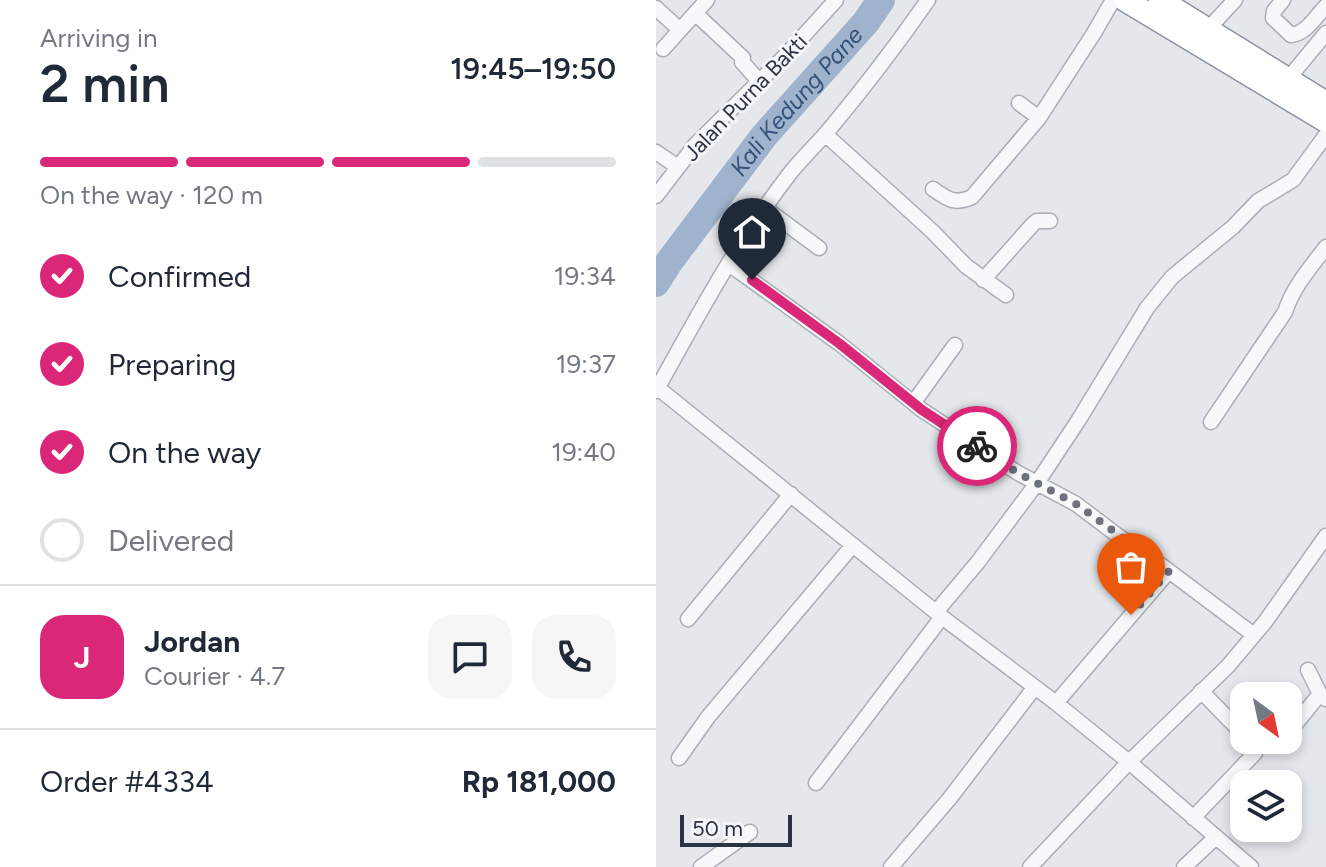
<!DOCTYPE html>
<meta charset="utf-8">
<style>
:root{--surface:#fff;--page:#f6f6f7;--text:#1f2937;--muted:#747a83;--line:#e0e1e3;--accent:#db2777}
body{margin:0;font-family:Figtree,sans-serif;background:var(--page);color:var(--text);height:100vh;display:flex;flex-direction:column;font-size:30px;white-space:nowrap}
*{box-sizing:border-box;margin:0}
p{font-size:26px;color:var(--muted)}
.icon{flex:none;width:44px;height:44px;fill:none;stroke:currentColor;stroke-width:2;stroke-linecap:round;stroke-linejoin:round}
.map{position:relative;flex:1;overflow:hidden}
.side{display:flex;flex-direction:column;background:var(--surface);width:656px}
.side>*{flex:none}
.needle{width:52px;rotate:147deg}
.fabs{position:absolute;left:574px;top:682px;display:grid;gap:16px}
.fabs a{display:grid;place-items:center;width:72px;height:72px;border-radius:16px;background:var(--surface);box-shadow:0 4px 12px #0003;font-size:40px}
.scale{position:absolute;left:24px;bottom:20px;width:112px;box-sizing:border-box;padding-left:8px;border:4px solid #2b3445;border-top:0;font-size:22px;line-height:28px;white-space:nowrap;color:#2b3445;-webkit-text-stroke:6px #f4f6f9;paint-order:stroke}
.pin{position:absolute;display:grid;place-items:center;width:68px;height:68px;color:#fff;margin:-82px -34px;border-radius:50% 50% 50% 0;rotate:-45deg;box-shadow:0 0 8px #0007}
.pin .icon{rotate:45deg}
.courier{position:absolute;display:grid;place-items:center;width:80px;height:80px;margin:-40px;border:6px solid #db2777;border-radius:50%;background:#fff;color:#222;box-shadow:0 2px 10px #0007}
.head em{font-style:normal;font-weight:600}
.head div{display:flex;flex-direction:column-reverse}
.head{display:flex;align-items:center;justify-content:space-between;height:136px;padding:0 40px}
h1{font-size:52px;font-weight:600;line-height:60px}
.bar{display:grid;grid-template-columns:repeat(4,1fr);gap:12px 8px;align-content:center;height:96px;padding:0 40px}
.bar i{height:10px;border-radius:6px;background:var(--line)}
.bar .current{background:var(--accent)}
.bar p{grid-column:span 4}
.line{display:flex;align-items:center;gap:20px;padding:0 40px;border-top:2px solid var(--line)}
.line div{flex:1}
.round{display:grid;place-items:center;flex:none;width:84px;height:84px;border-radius:24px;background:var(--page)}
ol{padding:0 40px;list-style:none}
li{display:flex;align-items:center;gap:24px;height:88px}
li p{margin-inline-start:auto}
li .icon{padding:8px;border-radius:50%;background:var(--accent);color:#fff;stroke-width:4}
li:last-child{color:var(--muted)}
li i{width:44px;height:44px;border:4px solid var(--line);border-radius:50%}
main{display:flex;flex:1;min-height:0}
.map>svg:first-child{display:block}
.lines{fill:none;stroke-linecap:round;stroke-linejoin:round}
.river{stroke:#9fb4cc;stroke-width:28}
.minor-casing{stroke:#a9aeb7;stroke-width:17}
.highway-casing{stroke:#8b94a3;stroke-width:25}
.minor{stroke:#f7f8fa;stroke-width:14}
.highway{stroke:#fff;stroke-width:22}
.done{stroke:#6c737f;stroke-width:8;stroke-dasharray:0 14.4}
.route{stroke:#db2777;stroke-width:10}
.labels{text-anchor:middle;stroke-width:6;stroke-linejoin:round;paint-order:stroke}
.street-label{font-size:22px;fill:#2b3445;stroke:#f4f6f9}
.water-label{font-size:24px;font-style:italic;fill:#34527a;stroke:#f4f6f9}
</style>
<main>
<section class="side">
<div class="head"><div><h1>2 min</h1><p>Arriving in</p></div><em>19:45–19:50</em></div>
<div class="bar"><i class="current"></i><i class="current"></i><i class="current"></i><i></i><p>On the way · 120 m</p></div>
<ol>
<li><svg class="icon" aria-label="check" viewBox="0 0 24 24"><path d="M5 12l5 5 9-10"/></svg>Confirmed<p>19:34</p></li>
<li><svg class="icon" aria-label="check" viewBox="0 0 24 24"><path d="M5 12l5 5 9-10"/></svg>Preparing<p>19:37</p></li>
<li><svg class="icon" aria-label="check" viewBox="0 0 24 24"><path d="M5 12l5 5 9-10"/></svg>On the way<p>19:40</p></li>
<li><i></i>Delivered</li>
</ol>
<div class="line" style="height:144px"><b class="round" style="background:var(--accent);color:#fff">J</b><div><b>Jordan</b><p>Courier · 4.7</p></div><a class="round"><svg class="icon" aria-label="chat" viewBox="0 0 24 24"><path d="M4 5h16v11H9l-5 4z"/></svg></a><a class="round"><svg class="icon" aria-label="phone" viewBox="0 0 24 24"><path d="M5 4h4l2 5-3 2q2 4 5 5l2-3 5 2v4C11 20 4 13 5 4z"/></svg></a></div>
<div class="line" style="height:104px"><div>Order #4334</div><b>Rp 181,000</b></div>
</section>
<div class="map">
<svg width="670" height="867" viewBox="0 0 670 867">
<rect width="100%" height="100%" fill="#e4e7ec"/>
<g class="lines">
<path class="river" id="s1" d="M0 283 13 262 108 136 210 22 225 0"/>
<defs>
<path id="minor" d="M627 0 618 11 617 18 635 35C650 34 660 16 670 6
M0 8 24 30
M39 13 87 58 86 62 103 81
M552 29 579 0
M7 49 51 0
M632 79 670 33
M363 103 383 118 438 33 457 0
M169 134 276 231 310 266 350 295
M0 152 22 167
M277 189C291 199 299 205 316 197L383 118
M0 196 40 144 131 54 180 0
M109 208 163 248
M73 264 184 344 266 410 362 473 420 504 461 535 497 559 598 635
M327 280 378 223 381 221H394
M2 388 286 617 400 703 473 762 572 666 609 622 670 536
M0 391C41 317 82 240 135 172 146 158 160 145 172 131 207 89 241 45 272 0
M258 402 299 345
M555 422 629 312C637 287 654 268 670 247
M280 612 322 562 381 483 422 421 491 308 516 277 577 227 602 201 637 180 670 135
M32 619 135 494
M652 670 664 694 670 699
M545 691 588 735
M400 703 513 571
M632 733 664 694
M23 758 52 717 197 545
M160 783 286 617
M537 818 599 753 600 748 593 740
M45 867 94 832
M235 867 294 798 379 687
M374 867 473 762 595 867
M528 867 560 837"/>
<path id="highway" d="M469 0 670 121
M504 0 670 103"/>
</defs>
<use href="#minor" class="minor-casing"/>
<use href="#highway" class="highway-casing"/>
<use href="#minor" class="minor"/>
<use href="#highway" class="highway"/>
</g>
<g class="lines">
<path class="done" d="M321 446 362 473 420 504 513 571 475 615"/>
<path class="route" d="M96 280 184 344 266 410 321 446"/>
</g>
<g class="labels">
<g class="street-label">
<text transform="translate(89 97) rotate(-46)" y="8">Jalan Purna Bakti</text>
</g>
<g class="water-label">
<text dy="8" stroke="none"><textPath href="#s1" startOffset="230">Kali Kedung Pane</textPath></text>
</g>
</g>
</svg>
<div class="fabs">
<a><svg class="needle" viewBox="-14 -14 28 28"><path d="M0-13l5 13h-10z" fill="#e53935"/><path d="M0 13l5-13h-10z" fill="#747a83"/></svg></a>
<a><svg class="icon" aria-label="layers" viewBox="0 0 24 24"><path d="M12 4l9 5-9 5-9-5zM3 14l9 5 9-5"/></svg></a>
</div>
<div class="scale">50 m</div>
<div class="pin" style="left:475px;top:615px;background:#ea580c"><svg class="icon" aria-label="bag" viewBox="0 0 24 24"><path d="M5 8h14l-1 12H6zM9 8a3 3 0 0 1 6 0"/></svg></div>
<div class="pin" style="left:96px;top:280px;background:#1f2937"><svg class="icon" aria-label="home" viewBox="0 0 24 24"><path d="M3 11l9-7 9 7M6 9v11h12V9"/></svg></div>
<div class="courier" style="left:321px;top:446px"><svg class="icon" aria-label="bike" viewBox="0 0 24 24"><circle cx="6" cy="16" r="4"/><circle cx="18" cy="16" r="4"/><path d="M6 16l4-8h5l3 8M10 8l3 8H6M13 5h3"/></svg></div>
</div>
</main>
